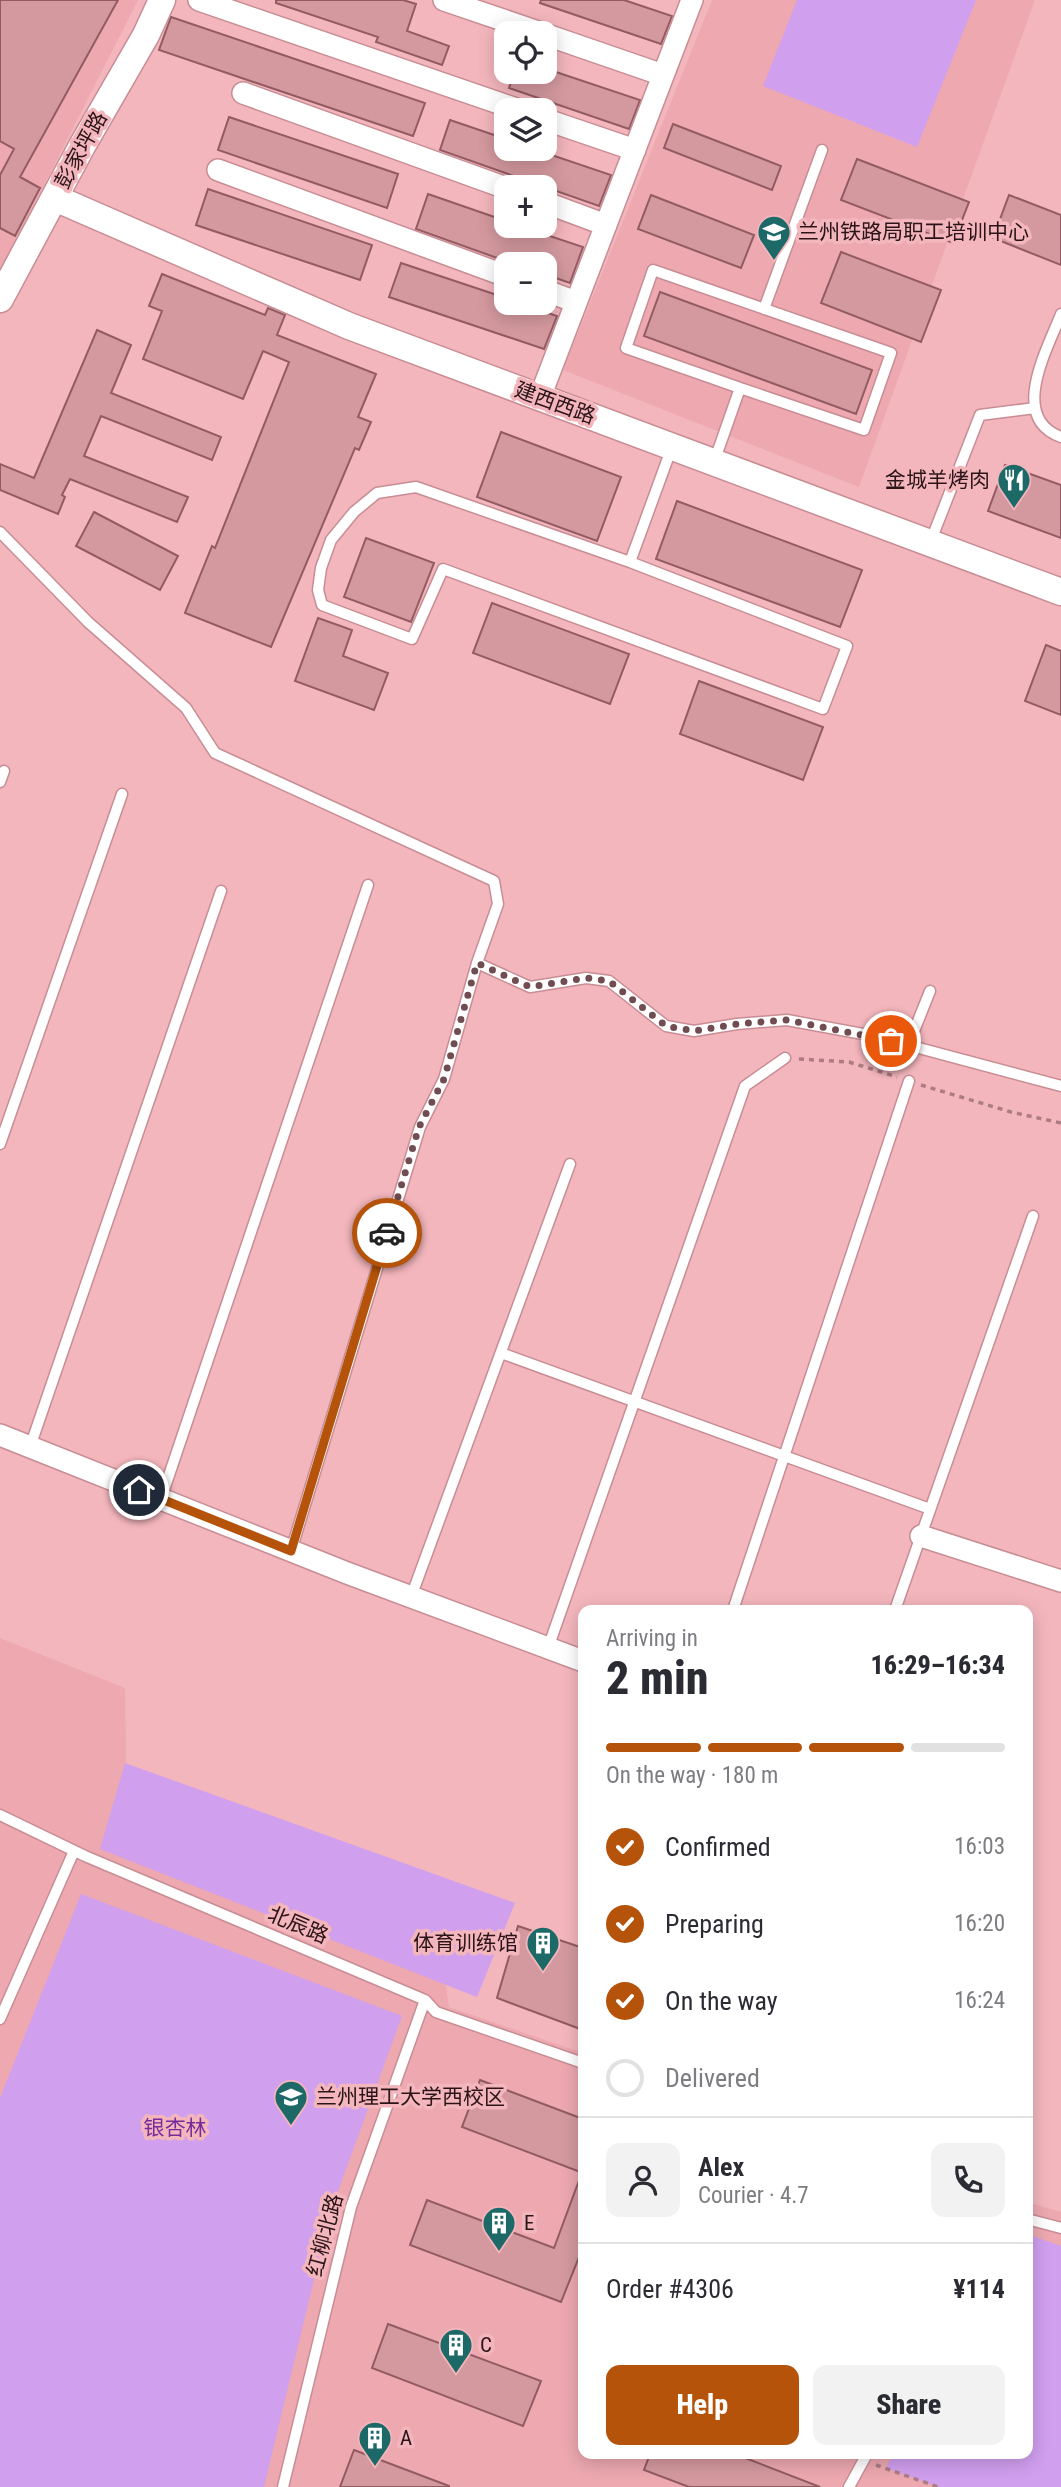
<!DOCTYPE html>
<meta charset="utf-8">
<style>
:root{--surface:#fff;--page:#f2f2f3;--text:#2b2b33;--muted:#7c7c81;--line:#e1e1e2;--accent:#b45309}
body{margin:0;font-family:"Roboto Condensed","Noto Sans SC",sans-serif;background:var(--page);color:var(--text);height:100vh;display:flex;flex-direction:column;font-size:26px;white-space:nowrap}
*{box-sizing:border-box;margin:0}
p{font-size:23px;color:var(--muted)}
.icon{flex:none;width:38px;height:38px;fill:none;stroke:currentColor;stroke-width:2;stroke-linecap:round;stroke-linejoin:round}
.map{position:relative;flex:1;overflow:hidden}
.drawer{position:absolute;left:578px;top:1605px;width:455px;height:854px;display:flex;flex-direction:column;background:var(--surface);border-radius:14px;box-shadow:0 4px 18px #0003}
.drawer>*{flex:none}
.buttons{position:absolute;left:494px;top:21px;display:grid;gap:14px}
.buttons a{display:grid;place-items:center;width:63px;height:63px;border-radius:14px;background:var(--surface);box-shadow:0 4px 18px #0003;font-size:35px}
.pin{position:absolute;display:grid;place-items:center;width:60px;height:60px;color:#fff;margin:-30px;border:4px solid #fff;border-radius:50%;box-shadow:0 2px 7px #0007}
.courier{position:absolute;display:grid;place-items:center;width:70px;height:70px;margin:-35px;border:5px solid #b45309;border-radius:50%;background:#fff;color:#222;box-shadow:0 2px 9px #0007}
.head em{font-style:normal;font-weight:800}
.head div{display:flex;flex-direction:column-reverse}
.head{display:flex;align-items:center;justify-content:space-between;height:119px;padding:0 28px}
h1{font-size:46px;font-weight:800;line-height:52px}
.bar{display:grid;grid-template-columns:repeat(4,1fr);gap:10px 7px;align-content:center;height:84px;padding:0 28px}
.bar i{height:9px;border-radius:5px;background:var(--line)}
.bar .current{background:var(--accent)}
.bar p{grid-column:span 4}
.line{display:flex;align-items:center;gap:18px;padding:0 28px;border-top:2px solid var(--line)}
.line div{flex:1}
.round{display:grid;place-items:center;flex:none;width:74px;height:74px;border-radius:14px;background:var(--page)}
ol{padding:0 28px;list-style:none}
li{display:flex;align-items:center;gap:21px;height:77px}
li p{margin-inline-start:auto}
li .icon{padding:7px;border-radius:50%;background:var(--accent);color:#fff;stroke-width:4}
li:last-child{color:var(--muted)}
li i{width:38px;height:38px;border:4px solid var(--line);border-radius:50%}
.button{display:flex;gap:14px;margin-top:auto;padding:14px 28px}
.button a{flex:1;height:80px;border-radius:14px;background:var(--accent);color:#fff;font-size:28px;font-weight:800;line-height:80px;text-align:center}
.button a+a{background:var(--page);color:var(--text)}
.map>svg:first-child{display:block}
.built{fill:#eda8b0}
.green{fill:#d09fee}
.building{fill:#d4999f;stroke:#925b62;stroke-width:2}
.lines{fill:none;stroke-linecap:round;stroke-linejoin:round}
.service-casing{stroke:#c88d94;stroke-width:13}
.minor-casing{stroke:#c88d94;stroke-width:24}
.tertiary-casing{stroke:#c88d94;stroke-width:29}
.path{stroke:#ac7c82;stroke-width:3.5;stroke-dasharray:5 5;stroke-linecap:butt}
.service{stroke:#fff;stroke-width:10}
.minor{stroke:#fff;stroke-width:21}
.tertiary{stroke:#fff;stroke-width:26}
.done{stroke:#714d51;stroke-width:7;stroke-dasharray:0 12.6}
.route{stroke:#b45309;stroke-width:9}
.labels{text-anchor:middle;stroke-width:7;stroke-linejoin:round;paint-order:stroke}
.street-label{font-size:21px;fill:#2a1417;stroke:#f4b6bd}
.poi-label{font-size:21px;fill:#2a1417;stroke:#f4b6bd;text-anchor:start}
.park-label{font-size:21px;fill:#752c9a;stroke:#f4b6bd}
</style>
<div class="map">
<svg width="1061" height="2487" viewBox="0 0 1061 2487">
<rect width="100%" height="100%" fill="#f4b6bd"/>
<path class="built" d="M0 0H138L0 272Z
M712 0H1035L859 487 563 370Z
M0 1638 125 1688 126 1763 116 1845 445 1978 449 2007 583 2053V2454H1027V2202L1061 2212V2487H0Z"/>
<path class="green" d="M797 0H976L917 147 763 86Z
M125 1763 515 1903 477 1997 100 1849Z
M81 1894 402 2016 330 2213 264 2487H0V2098Z
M1027 2234 1061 2246V2487H938L886 2468 893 2454H1027Z"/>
<path class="building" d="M0 0H118L20 177 40 188 15 236 0 228V175L14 149 0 141Z
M276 0H403L416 4 407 31 449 46 442 65 376 42 378 37 276 3Z
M541 0H624L672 16 661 44 540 3Z
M171 17 425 103 413 136 159 50Z
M544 68 640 100 629 129 509 88 515 72H544Z
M229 117 398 174 387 208 218 150Z
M450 120 506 139V149H534L611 175 599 206 440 150Z
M673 124 781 166 772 190 664 148Z
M857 159 969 202 953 243 841 200Z
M208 189 372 245 360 280 196 225Z
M428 194 506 221V226H520L583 247 570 283 544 274V264H514L416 229Z
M651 195 754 235 741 268 638 229Z
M1009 195 1061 215V265L993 238Z
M841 252 941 290 921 342 821 303Z
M401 263 506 298V303H519L557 316 544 349 389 297Z
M162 274 265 315 268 308 285 315 277 335 376 374 358 417 371 422 359 450 355 448 271 647 185 613 212 546 215 548 289 362 263 351 243 399 143 359 162 311 149 306Z
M660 292 872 370 856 414 644 336Z
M97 330 131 345 111 393 221 437 212 460 101 416 84 456 188 497 177 522 70 479 62 495 65 497 58 514 0 490V464L34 478Z
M501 432 621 477 597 541 477 497Z
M1005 465 1061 485V538L988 511Z
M677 501 862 570 840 627 656 559Z
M94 512 178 556 160 590 76 546Z
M366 538 434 563 411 622 344 597Z
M492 603 629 654 610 704 473 653Z
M318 618 352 630 343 656 388 673 374 710 295 681Z
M1046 645 1061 651V715L1025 701Z
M699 681 823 727 803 780 680 734Z
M518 1926 583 1948V2030L497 1998Z
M480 2080 583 2119V2173L462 2127Z
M581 2175 583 2247 561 2302 410 2245 427 2200 554 2248Z
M388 2324 541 2381 523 2426 372 2368Z
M354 2450 449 2486V2487H340Z
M650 2454H735L820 2487H689L644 2470Z"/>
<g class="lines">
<defs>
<path id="service" d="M764 309 822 150
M1061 314C1048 348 1008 418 1061 437
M714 462 740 388 626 348 653 270 891 353 864 430 740 388
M0 532 88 622 186 708 215 753 494 881 498 904 477 963 444 1079 420 1127 291 1551
M930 543 980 415 1035 408
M630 562 847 646 823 709 443 569 412 639 322 605 318 590 321 568 331 540 354 512 377 493 416 487 630 562 672 447
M0 782 4 771
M477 963 530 987 586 978 609 981 666 1026 694 1031 737 1024 787 1020 874 1036 1061 1086
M908 1046 930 991
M0 1144 122 794
M501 1353 930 1509
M30 1447 221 891
M161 1499 368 885
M411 1597 570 1164
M733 1610 909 1081
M895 1610 1033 1216
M548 1648 745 1086 785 1058
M0 1815 85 1856 425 2000 436 2012 583 2063
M0 2019 74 1851
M1027 2219 1061 2228
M283 2487 351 2207 425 2000
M849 2487 867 2454"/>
<path id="minor" d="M199 0 519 110
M444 0 541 33
M544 34 663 75
M243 93 506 188
M544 119 635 150
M218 170 506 276
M544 202 606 225
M544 290 576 302
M540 397 692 0
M0 1435 347 1573 583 1661
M921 1536 1061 1581"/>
<path id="tertiary" d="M55 198 349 326 1061 592
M0 299 82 146 146 35 162 0"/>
</defs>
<use href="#service" class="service-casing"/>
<use href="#minor" class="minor-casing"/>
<use href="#tertiary" class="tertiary-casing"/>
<path class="path" d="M799 1059 849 1062 897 1077
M921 1085 1011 1112 1061 1123
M876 2465 938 2487"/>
<use href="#service" class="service"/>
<use href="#minor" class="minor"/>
<use href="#tertiary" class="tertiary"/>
</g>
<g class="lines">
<path class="done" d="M387 1233 419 1127 444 1079 477 963 530 987 586 978 609 981 666 1026 694 1031 737 1024 787 1020 891 1041"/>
<path class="route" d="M139 1490 291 1551 387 1233"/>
</g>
<defs>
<symbol id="university-pin" viewBox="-11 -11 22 30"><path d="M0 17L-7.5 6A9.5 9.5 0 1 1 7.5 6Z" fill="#1d6967" stroke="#f4b6bd"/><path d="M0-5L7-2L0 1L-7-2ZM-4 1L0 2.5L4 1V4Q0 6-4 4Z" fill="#fff"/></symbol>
<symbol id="restaurant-pin" viewBox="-11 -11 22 30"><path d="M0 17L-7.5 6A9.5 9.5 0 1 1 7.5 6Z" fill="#1d6967" stroke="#f4b6bd"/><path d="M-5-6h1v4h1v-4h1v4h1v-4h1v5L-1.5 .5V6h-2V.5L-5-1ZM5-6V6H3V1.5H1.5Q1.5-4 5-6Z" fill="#fff"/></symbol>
<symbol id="building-pin" viewBox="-11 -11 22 30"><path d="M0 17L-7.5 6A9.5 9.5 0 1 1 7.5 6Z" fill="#1d6967" stroke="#f4b6bd"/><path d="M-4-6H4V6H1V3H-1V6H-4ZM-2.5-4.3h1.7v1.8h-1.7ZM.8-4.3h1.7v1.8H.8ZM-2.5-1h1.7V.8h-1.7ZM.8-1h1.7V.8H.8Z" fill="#fff"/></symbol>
</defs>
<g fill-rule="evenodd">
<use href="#university-pin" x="755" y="213" width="38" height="52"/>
<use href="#restaurant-pin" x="995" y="461" width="38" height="52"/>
<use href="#building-pin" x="524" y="1924" width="38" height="52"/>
<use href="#university-pin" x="272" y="2078" width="38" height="52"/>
<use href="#building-pin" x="480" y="2204" width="38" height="52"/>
<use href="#building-pin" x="437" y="2326" width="38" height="52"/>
<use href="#building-pin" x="356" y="2419" width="38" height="52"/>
</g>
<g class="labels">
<g class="street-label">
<text transform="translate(81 150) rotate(-61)" y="7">彭家坪路</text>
<text transform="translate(555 403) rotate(20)" y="7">建西西路</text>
<text transform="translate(298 1925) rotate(23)" y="7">北辰路</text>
<text transform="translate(325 2235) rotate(-75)" y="7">红柳北路</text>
</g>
<g class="poi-label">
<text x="798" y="239">兰州铁路局职工培训中心</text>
<text x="990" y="487" text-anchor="end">金城羊烤肉</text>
<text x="518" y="1950" text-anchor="end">体育训练馆</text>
<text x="316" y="2104">兰州理工大学西校区</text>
<text x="524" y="2230">E</text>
<text x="480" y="2352">C</text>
<text x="400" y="2445">A</text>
</g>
<g class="park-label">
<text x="175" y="2135">银杏林</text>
</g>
</g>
</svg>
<div class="buttons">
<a><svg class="icon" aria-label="locate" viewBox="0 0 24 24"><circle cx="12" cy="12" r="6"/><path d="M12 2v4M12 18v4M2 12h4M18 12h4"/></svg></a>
<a><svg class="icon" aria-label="layers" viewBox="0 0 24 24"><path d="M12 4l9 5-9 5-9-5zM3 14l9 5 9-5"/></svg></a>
<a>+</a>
<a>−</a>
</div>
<div class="pin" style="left:891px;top:1041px;background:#ea580c"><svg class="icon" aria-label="bag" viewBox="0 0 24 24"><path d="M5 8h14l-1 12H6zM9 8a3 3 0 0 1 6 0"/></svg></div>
<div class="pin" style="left:139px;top:1490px;background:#1f2937"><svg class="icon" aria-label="home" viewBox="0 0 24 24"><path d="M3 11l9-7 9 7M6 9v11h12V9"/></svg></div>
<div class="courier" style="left:387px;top:1233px"><svg class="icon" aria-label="car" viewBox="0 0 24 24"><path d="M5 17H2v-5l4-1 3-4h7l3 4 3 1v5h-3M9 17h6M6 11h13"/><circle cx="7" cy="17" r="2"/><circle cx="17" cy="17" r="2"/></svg></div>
<section class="drawer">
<div class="head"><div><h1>2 min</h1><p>Arriving in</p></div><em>16:29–16:34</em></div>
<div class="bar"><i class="current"></i><i class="current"></i><i class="current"></i><i></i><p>On the way · 180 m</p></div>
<ol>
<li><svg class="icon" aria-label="check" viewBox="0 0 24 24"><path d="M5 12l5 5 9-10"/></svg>Confirmed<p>16:03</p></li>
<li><svg class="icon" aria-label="check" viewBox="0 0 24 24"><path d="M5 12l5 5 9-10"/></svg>Preparing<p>16:20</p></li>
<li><svg class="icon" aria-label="check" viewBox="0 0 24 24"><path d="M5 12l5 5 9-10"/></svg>On the way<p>16:24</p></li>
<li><i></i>Delivered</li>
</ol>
<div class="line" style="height:126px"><a class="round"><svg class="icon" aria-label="person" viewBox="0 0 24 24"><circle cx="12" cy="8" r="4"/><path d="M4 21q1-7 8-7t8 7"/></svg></a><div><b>Alex</b><p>Courier · 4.7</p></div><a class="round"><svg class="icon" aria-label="phone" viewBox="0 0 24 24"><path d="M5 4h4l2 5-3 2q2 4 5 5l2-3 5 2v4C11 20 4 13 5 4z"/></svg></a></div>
<div class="line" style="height:91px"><div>Order #4306</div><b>¥114</b></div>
<div class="button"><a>Help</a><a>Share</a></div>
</section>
</div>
